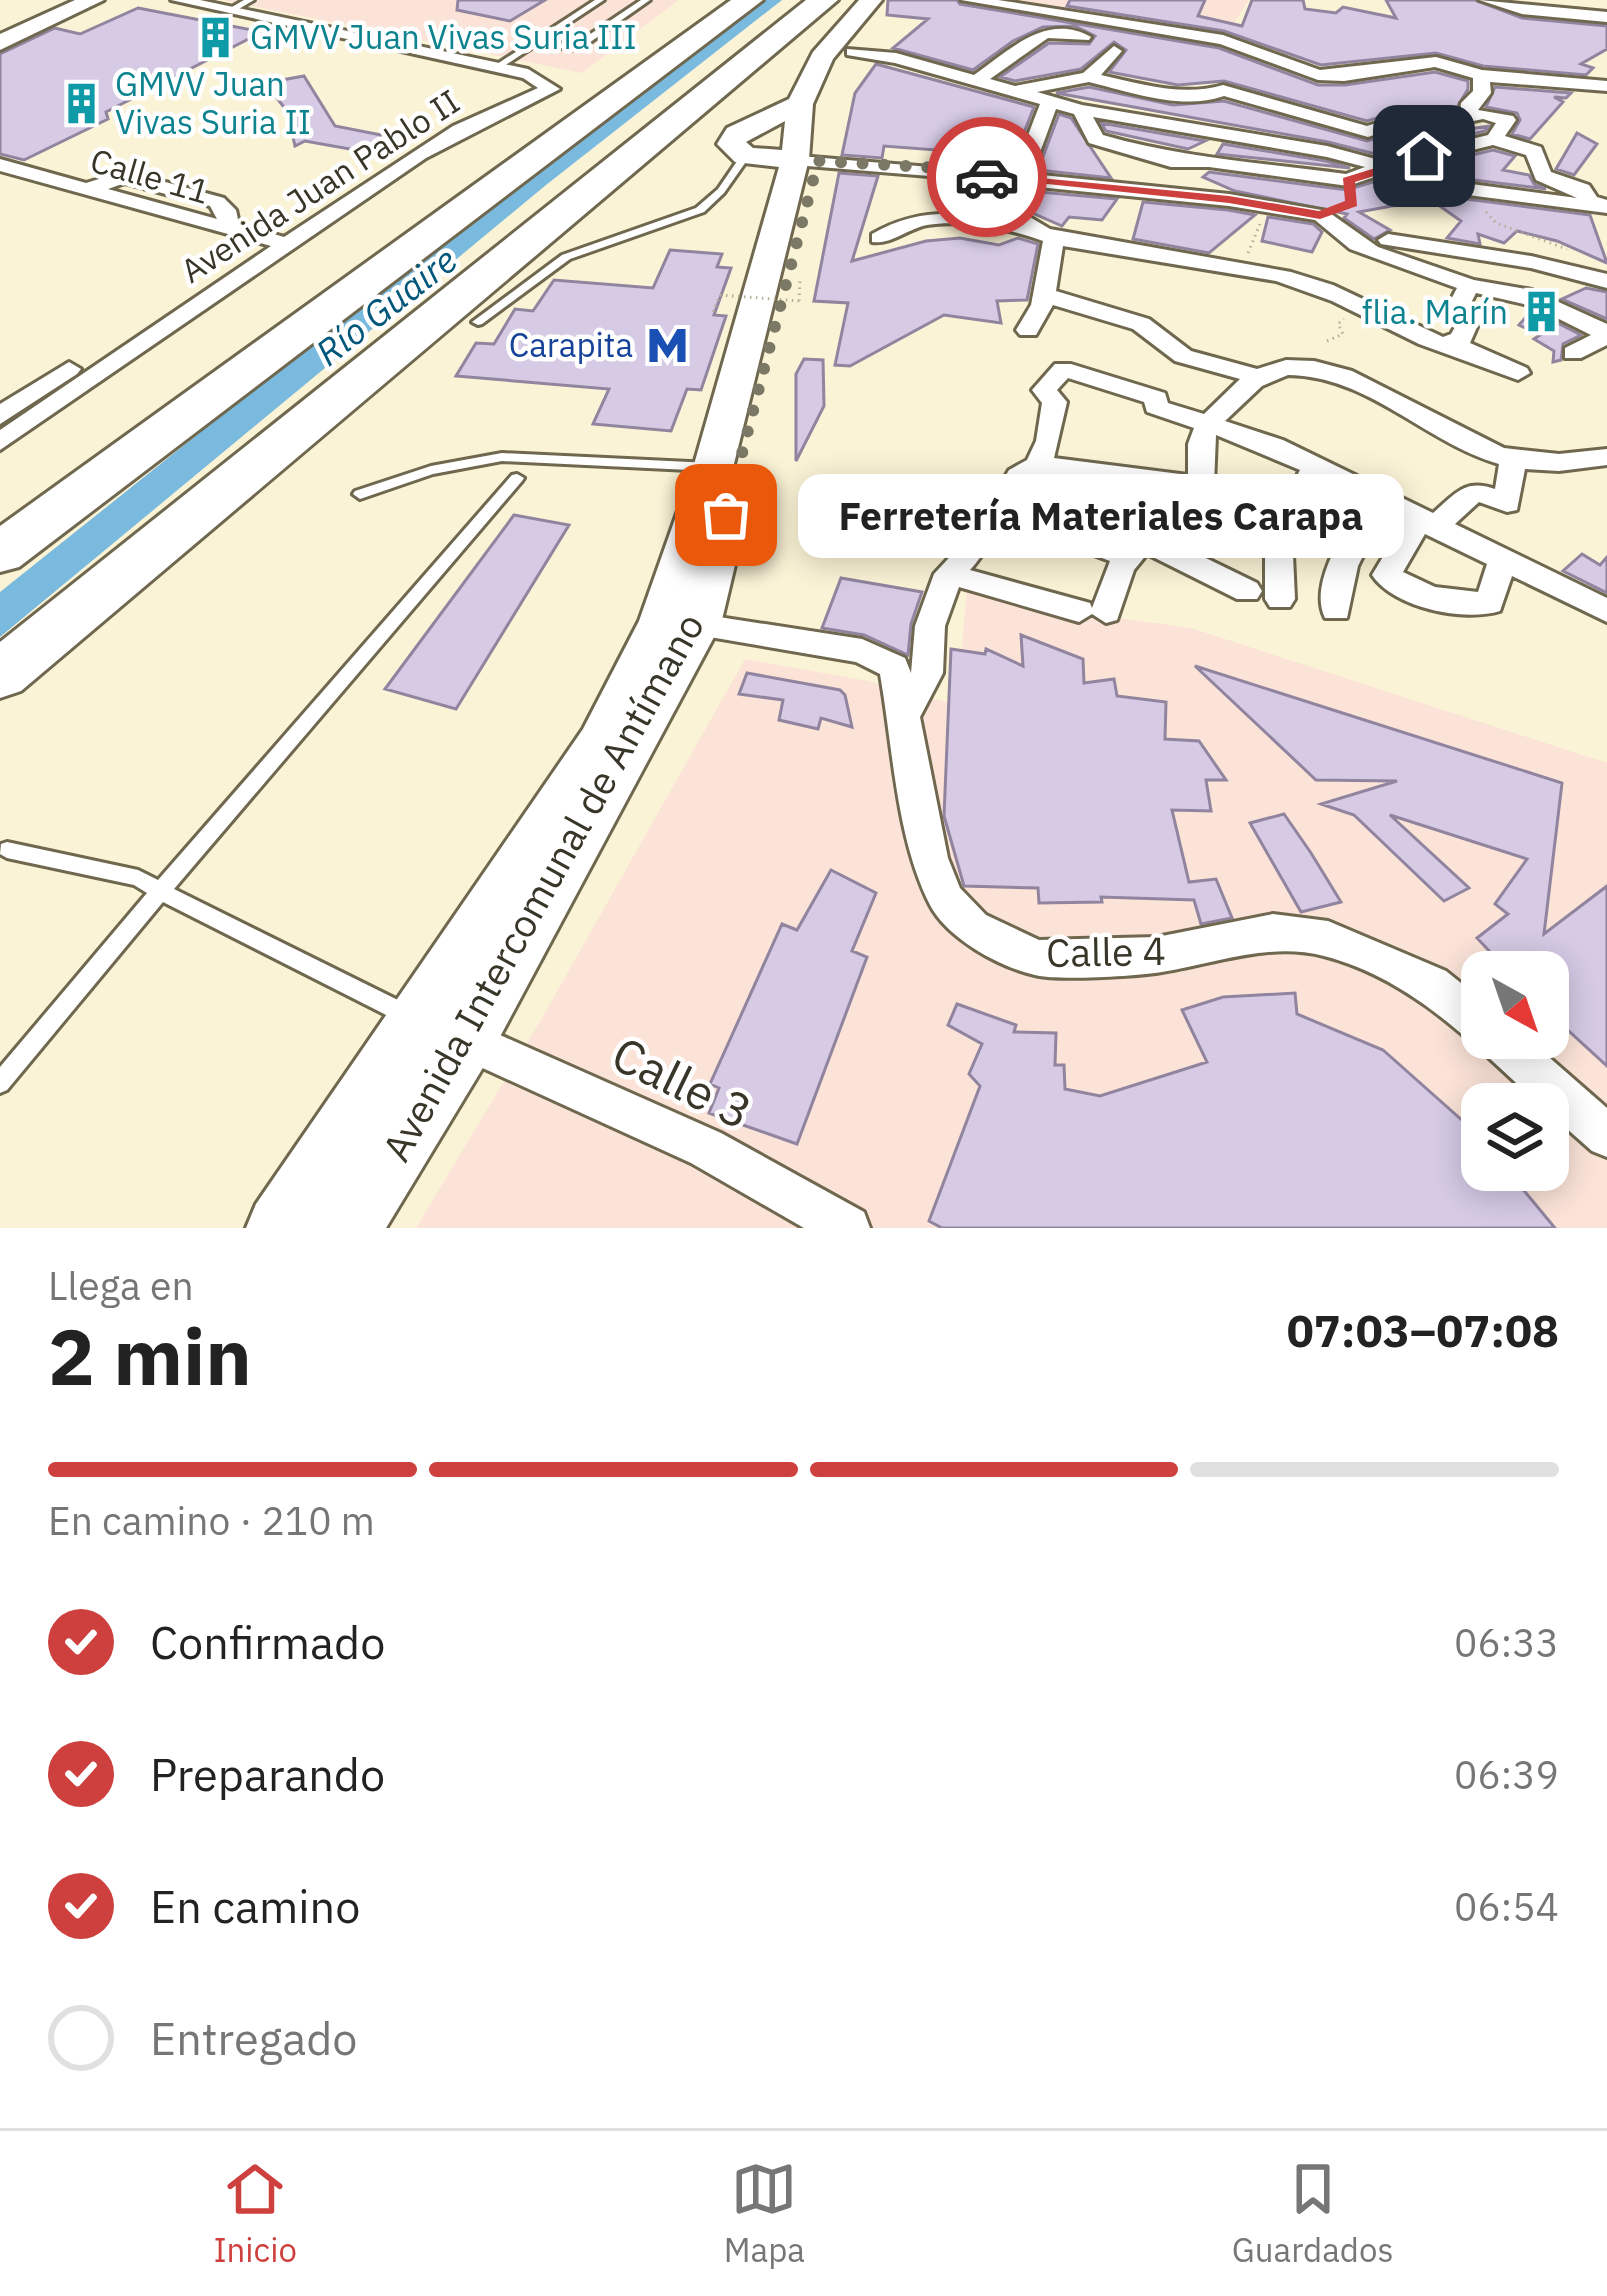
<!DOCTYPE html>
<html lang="es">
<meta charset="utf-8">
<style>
:root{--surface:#fff;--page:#f2f2f2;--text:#222;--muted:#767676;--line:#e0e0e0;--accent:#ce403d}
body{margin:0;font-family:"IBM Plex Sans",sans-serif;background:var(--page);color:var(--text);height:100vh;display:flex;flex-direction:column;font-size:45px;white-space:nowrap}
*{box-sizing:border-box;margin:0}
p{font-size:39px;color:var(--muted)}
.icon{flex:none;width:66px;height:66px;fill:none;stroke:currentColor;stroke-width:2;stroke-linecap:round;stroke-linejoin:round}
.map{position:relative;height:1228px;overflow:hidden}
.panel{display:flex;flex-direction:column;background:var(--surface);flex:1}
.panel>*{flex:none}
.needle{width:78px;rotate:140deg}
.buttons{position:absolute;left:1461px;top:951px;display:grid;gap:24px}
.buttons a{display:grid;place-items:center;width:108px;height:108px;border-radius:24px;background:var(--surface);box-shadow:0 6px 30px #0003;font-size:60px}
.pin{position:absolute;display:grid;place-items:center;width:102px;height:102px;color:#fff;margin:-51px;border-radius:24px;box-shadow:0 6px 18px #0006}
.courier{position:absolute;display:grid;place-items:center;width:120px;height:120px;margin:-60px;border:9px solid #ce403d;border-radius:50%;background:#fff;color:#222;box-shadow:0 3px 15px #0007}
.bubble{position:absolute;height:84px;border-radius:24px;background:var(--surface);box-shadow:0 6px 30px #0003;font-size:39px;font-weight:800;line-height:84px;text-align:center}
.summary em{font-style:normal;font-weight:800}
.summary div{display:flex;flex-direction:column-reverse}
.summary{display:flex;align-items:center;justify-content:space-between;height:204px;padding:0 48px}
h1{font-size:78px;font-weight:800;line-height:90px}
.bar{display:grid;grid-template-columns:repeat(4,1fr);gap:18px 12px;align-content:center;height:144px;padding:0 48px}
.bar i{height:15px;border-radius:9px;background:var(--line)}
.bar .on{background:var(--accent)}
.bar p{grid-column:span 4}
ol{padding:0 48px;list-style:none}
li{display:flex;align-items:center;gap:36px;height:132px}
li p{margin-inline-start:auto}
li .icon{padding:12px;border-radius:50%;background:var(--accent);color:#fff;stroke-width:4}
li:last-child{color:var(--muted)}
li i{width:66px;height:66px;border:6px solid var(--line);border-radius:50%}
.dock{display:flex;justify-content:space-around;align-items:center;height:168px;border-top:3px solid var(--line);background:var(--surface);font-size:33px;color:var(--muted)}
.dock a{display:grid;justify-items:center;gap:6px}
.dock .on{color:var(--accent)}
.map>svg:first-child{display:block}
.industrial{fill:#fbe3d8;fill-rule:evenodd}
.water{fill:#7bbadf}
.building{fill:#d6cae5;stroke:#90849e;stroke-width:3}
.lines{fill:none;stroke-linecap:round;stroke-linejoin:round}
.lane-casing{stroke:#6f684f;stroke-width:6}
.street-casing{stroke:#6f684f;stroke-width:6}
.secondary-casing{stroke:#6f684f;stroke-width:6}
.highway-casing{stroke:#6f684f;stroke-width:6}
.path{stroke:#b5ae98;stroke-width:3;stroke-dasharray:1.5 4.5;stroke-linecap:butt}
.lane{fill:#fff;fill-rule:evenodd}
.street{fill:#fff;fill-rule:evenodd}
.secondary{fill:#fff;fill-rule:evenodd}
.highway{fill:#fff;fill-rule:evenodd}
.path-bridge{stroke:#b5ae98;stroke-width:3;stroke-dasharray:1.5 4.5;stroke-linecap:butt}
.route{fill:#ce403d}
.done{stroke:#7c7866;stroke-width:12;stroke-dasharray:0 21.6}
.labels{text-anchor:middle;stroke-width:9;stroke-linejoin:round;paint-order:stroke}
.far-culture-label{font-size:33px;fill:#0d838f;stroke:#fff;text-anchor:start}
.far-street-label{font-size:33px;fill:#383529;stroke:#fff}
.far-transit-label{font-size:33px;fill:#164399;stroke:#fff;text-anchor:end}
.far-water-label{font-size:36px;font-style:italic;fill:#01577a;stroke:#fff}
.street-label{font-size:39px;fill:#383529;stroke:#fff}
.near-street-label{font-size:48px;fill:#383529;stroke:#fff}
</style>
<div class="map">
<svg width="1607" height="1228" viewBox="0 0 1607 1228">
<rect width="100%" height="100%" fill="#fbf3d6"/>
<path class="industrial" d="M223 0H679L582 73Z
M1005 0H1249L1234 23 1215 30Z
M967 588 1023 605 1191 628 1607 763V1228H416L542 1018 745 659 868 681 957 705ZM1482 972H1548V1038H1482ZM1482 1104H1548V1170H1482Z"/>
<path class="water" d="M757 0H782L546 185 0 637V592L525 173Z"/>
<path class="building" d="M458 0H545L510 21 457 10Z
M888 0H957L960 4 1219 48 1318 85H1345L1435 72 1468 81V89L1456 109 1421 116 1400 111 1367 121 1224 81 1178 85 1109 72 1126 50 1114 42 1081 69 1015 81 1000 77 1049 43 1089 44 1095 36 1075 26 1043 27 1013 41 973 70 893 48 928 19 887 15Z
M1070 0H1205L1198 16 1242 26 1252 0H1303L1305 9 1336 13 1343 7 1396 18 1386 0H1475L1522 18 1607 26V49L1581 64 1593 68 1586 75 1483 66 1436 53 1321 65 1224 31 1067 6Z
M138 8 262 32 106 112 108 119 24 160 0 154V54L55 28 80 34Z
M876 64 1034 107 1015 156 884 146 882 158 842 155 855 93Z
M304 76 335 126 381 135 378 154 305 141 295 146 287 111 265 83Z
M1089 87 1173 105 1224 101 1367 141 1401 131 1421 136 1489 126 1485 131 1383 156 1328 142 1056 93Z
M1495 87 1571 93 1566 98 1554 97 1563 102 1530 139 1512 134 1520 120 1517 113 1486 107Z
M1059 114 1071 118 1111 178 1038 170Z
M1101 123 1205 141 1188 149 1106 131Z
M1577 133 1597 144 1574 175 1556 169Z
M1223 144 1326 161 1350 168 1217 154Z
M1493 150 1515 156 1503 170 1529 175 1534 184 1546 189 1442 176 1422 167Z
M1209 172 1347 190 1389 177 1436 195 1590 215 1607 263 1557 241 1517 231 1504 243 1478 234 1480 244 1447 238 1461 221 1430 199 1359 212 1390 230 1374 239 1344 218 1347 214 1235 191 1203 177Z
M839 173 878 176 852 261 926 241 960 238 999 245 1018 238 1038 244 1027 300 997 301 1001 323 944 315 850 366 835 365 848 303 814 301Z
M1029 191 1117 199 1102 220 1069 217 1062 226 1028 211Z
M1143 202 1228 210 1255 215 1209 253 1133 239Z
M1268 217 1313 224 1322 232 1312 252 1262 241Z
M670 250 722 254 717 267 731 268 714 315 726 316 701 390 687 389 671 431 593 424 609 389 456 376 476 343 494 344 515 309 533 311 554 280 653 288Z
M1586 288 1607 292V319L1562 299Z
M1532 310 1581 335 1563 344 1561 360 1553 362 1554 351 1534 339 1540 335 1519 325Z
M804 359 823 360 824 406 796 461V374Z
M514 515 569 525 456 709 385 689Z
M1582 554 1600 565 1607 557V593L1563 571Z
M841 578 922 592 911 624 908 655 864 635 822 628Z
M1021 635 1083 659 1084 683 1114 679 1117 696 1166 702 1165 739 1199 741 1226 780H1206L1211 811 1172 810 1189 882 1216 879 1232 918 1201 924 1194 900 1101 897 1102 902 1039 903 1038 888 964 886 944 816 951 649 985 654 986 649 1023 666Z
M1195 666 1562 783 1544 934 1607 886V1066L1548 1012V972H1509L1477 938 1508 914 1495 904 1527 859 1390 815 1469 888 1444 901 1354 815 1321 804 1397 781 1316 780Z
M747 673 840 690 845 695 852 727 821 718 818 729 779 720 783 700 739 694Z
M1284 814 1311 853 1341 902 1301 912 1250 823Z
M831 870 876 893 852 951 867 957 797 1144 709 1113 719 1088 710 1084 782 924 797 930Z
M1295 993 1297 1014 1383 1050 1464 1122 1482 1142V1170H1507L1555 1228H942L929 1221 980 1086 969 1074 982 1044 948 1025 957 1004 1016 1025 1014 1032 1056 1033 1055 1065H1064L1065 1089 1100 1096 1207 1062 1182 1010 1223 997Z"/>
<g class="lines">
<defs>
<path id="lane" d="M244 0H254L232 13 225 11Z
M595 0H604L542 41 574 45 641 0H650L579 50 536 45 498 70 491 68Z
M742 154 750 156 724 193 704 212 570 259 482 324 478 325 472 322 562 255 696 208 718 189Z
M502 453 710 463 717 467 710 471 502 461 433 474 360 499 353 494 355 491 431 466Z
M517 474 524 478 522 481 174 889 416 1009 419 1016 416 1023 409 1026 402 1023 163 902 7 1090 0 1093V1067L147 893 134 885 7 858 0 854 1 844 7 842 138 870 158 880 512 475Z"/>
<path id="street" d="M171 0H200L528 69 560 89 426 158 0 450V430L271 246 0 171V159L86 183 125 171 224 198 236 210 239 224 284 237 453 126 538 88 523 78ZM125 183 210 206 217 219 108 189Z
M961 0H998L1223 35 1320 70 1436 57 1482 70 1607 81V91L1490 82 1491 93 1478 110 1513 116 1516 120 1505 136 1541 147 1551 172 1589 185 1597 197 1607 200V213L1437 191 1389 172 1348 186 1209 167H1171L1089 143 1074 114 1056 109 1032 174 1229 194 1327 211 1378 247 1474 280 1532 290 1607 324V345L1581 358H1565V348L1591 335 1533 306 1476 293 1470 305 1477 327 1470 343 1527 368 1530 373 1518 380 1419 344 1332 301 1276 281 1063 246 1056 291 1149 319 1191 351 1257 369 1286 360 1314 361 1352 371 1504 448 1559 454 1607 449V465L1559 471 1525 469 1517 510 1507 512 1479 502 1455 524 1607 598V622L1512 576 1500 611C1464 622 1394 608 1372 575L1404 522 1385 512 1358 566 1347 618H1325C1308 584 1345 530 1363 501L1321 480 1314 497V521L1293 555 1295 599 1290 607H1270L1265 599V555L1286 521V497L1300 470 1216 435 1214 485 1195 520 1175 543 1257 583 1262 591 1257 599H1237L1147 554 1134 570 1117 620 1106 623 1092 614 1079 622 959 587 945 626 943 673 920 717 948 858 960 888 986 915 1039 940 1157 937 1273 914 1328 921 1446 971 1482 1000V1038H1527L1607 1108V1157L1592 1151 1548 1112V1104H1539C1475 1046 1413 979 1324 956 1269 942 1217 963 1162 972 1137 976 1058 981 1035 975 999 967 947 938 930 905 896 838 893 748 880 674L856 662 669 630 665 622 669 614 680 611 862 639 905 658 911 673 915 626 934 574 972 533 1009 470 1027 460 1036 441 1042 403 1032 390 1055 364H1071L1165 393 1168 403 1204 414 1240 379 1175 361 1133 329 1053 305 1036 335H1020L1016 330 1031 305 1043 241C1010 229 963 219 927 225 907 229 891 245 872 242V234C917 208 956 212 1006 219L1004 193 978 180 795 165 788 163V155L1013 174 1040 104 895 63 847 55V49L896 53 974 75C1009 50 1047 12 1091 37L1089 40 1048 38 990 79 1015 86 1083 73 1114 46 1122 51 1101 75C1141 84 1183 97 1223 85L1367 126 1401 115 1421 121 1460 113 1461 103 1473 91V78L1435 67 1344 81 1318 80 1220 44ZM1089 82C1130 92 1182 111 1224 96L1368 137 1401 126 1420 132 1483 119 1496 123 1488 135 1383 161 1327 146 1082 105 1037 92ZM1093 117 1327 157 1365 167 1346 174C1264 163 1182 158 1103 135ZM1493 145 1526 155 1536 180 1577 198 1441 180 1408 166ZM1018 185 1229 206 1315 220 1350 249 1457 288 1448 305 1455 327 1451 334 1443 337 1333 285 1291 272 1050 229 1023 213 1024 192ZM1288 375C1369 376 1424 442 1499 464L1495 489C1465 478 1455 494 1433 513L1283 440 1225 421 1262 386ZM1068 378 1144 402 1147 412 1194 428 1188 444V475L1054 458 1067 402 1057 390ZM1042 474 1184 492 1152 532 1091 501H1071L1067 508 1071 515 1124 544 1055 520 1045 523 1041 530 1045 537 1110 561 1092 608 1090 603 970 570C995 543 1016 489 1042 474ZM1425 534 1487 564 1478 592 1435 587 1403 572Z
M1479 0 1607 12V22L1522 14Z
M1388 234 1531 256 1607 274V288L1531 268 1381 244 1378 240Z
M69 362 81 369 77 374 0 424V404Z
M455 1015 721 1133 864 1212 870 1228H804L691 1163 441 1049 435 1035 441 1021Z"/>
<path id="secondary" d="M75 0H104L0 50V34Z
M859 0H882L833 59 813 104 809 159 733 468 712 535 733 537 739 548 721 624 487 1061 386 1228H246L256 1204 583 729 639 621 693 468 779 167 735 162 717 144 727 128 789 99 813 52ZM785 121 782 150 753 148 746 142Z"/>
<path id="highway" d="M731 0H763L19 567 0 572V526Z
M806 0H838L21 691 0 698V642Z"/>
</defs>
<use href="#lane" class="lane-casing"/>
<use href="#street" class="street-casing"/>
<use href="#secondary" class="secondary-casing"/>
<use href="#highway" class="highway-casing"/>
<path class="path" d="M1486 212 1496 223 1567 249
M1248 253 1260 224
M799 301 800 281
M713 312 720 295
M1327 341 1343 334 1338 324 1344 319"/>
<use href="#lane" class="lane"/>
<use href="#street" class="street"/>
<use href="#secondary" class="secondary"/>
<use href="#highway" class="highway"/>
<path class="path-bridge" d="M720 295 799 301"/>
</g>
<path class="route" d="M1424 153 1428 159 1355 182 1357 206 1320 219 1229 203 981 177 987 173 1229 196 1319 211 1345 201 1343 178Z"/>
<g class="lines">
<path class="done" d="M726 515 818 161 958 169 987 177"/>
</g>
<defs>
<symbol id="building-bare" viewBox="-9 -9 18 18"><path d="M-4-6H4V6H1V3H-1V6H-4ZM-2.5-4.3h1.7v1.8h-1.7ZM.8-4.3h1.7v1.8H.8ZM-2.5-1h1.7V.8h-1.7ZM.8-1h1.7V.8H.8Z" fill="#0f9aa8" stroke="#fff" stroke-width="2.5" paint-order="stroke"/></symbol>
<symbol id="metro-bare" viewBox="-9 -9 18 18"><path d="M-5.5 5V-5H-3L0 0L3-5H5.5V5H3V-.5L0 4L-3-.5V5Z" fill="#1a4fb4" stroke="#fff" stroke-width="2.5" paint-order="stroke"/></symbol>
</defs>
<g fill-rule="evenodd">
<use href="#building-bare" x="186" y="8" width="59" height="59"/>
<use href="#building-bare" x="52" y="74" width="59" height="59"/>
<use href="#building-bare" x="1512" y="282" width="59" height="59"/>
<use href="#metro-bare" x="638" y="316" width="59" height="59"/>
</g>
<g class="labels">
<g class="far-culture-label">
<text x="250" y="49">GMVV Juan Vivas Suria III</text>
<text x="115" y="96">GMVV Juan<tspan x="115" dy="38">Vivas Suria II</tspan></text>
<text x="1508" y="324" text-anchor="end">flia. Marín</text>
</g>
<g class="far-street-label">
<text transform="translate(150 176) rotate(16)" y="12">Calle 11</text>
<text transform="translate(320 186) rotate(-33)" y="12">Avenida Juan Pablo II</text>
</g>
<g class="far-transit-label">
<text x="633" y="357">Carapita</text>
</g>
<g class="far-water-label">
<text transform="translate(386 306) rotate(-38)" y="13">Río Guaire</text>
</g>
<g class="street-label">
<text transform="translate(543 887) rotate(-61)" y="14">Avenida Intercomunal de Antímano</text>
<text transform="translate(1106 952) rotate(-1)" y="14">Calle 4</text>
</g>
<g class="near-street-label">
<text transform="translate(682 1083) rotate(26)" y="17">Calle 3</text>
</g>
</g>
</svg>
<div class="buttons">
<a><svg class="needle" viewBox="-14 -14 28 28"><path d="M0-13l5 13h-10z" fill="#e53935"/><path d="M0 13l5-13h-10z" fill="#767676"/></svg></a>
<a><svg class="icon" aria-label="layers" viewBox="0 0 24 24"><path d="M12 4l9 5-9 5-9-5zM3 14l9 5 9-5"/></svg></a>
</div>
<div class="pin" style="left:726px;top:515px;background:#ea580c"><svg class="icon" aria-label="bag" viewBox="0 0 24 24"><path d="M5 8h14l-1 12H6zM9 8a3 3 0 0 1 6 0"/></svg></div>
<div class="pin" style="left:1424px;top:156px;background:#1f2937"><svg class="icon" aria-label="home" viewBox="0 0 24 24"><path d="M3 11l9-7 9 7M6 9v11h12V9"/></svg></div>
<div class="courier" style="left:987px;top:177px"><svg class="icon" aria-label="car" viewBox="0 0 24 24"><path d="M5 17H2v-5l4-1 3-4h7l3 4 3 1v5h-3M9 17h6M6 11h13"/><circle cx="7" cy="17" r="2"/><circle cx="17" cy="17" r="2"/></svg></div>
<div class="bubble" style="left:798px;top:474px;width:606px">Ferretería Materiales Carapa</div>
</div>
<section class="panel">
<div class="summary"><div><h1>2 min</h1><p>Llega en</p></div><em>07:03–07:08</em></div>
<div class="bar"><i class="on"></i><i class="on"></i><i class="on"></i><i></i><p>En camino · 210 m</p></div>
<ol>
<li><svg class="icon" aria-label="check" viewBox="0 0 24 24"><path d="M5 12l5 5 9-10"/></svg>Confirmado<p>06:33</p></li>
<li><svg class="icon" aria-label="check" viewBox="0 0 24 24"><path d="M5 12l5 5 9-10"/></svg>Preparando<p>06:39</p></li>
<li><svg class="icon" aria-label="check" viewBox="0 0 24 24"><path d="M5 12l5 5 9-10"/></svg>En camino<p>06:54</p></li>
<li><i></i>Entregado</li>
</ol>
</section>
<nav class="dock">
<a class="on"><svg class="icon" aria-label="home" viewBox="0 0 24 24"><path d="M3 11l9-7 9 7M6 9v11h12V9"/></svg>Inicio</a>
<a><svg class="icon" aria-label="map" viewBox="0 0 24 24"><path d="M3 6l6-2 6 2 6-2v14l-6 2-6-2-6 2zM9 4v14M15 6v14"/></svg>Mapa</a>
<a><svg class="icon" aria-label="saved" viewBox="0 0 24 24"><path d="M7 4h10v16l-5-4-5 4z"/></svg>Guardados</a>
</nav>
